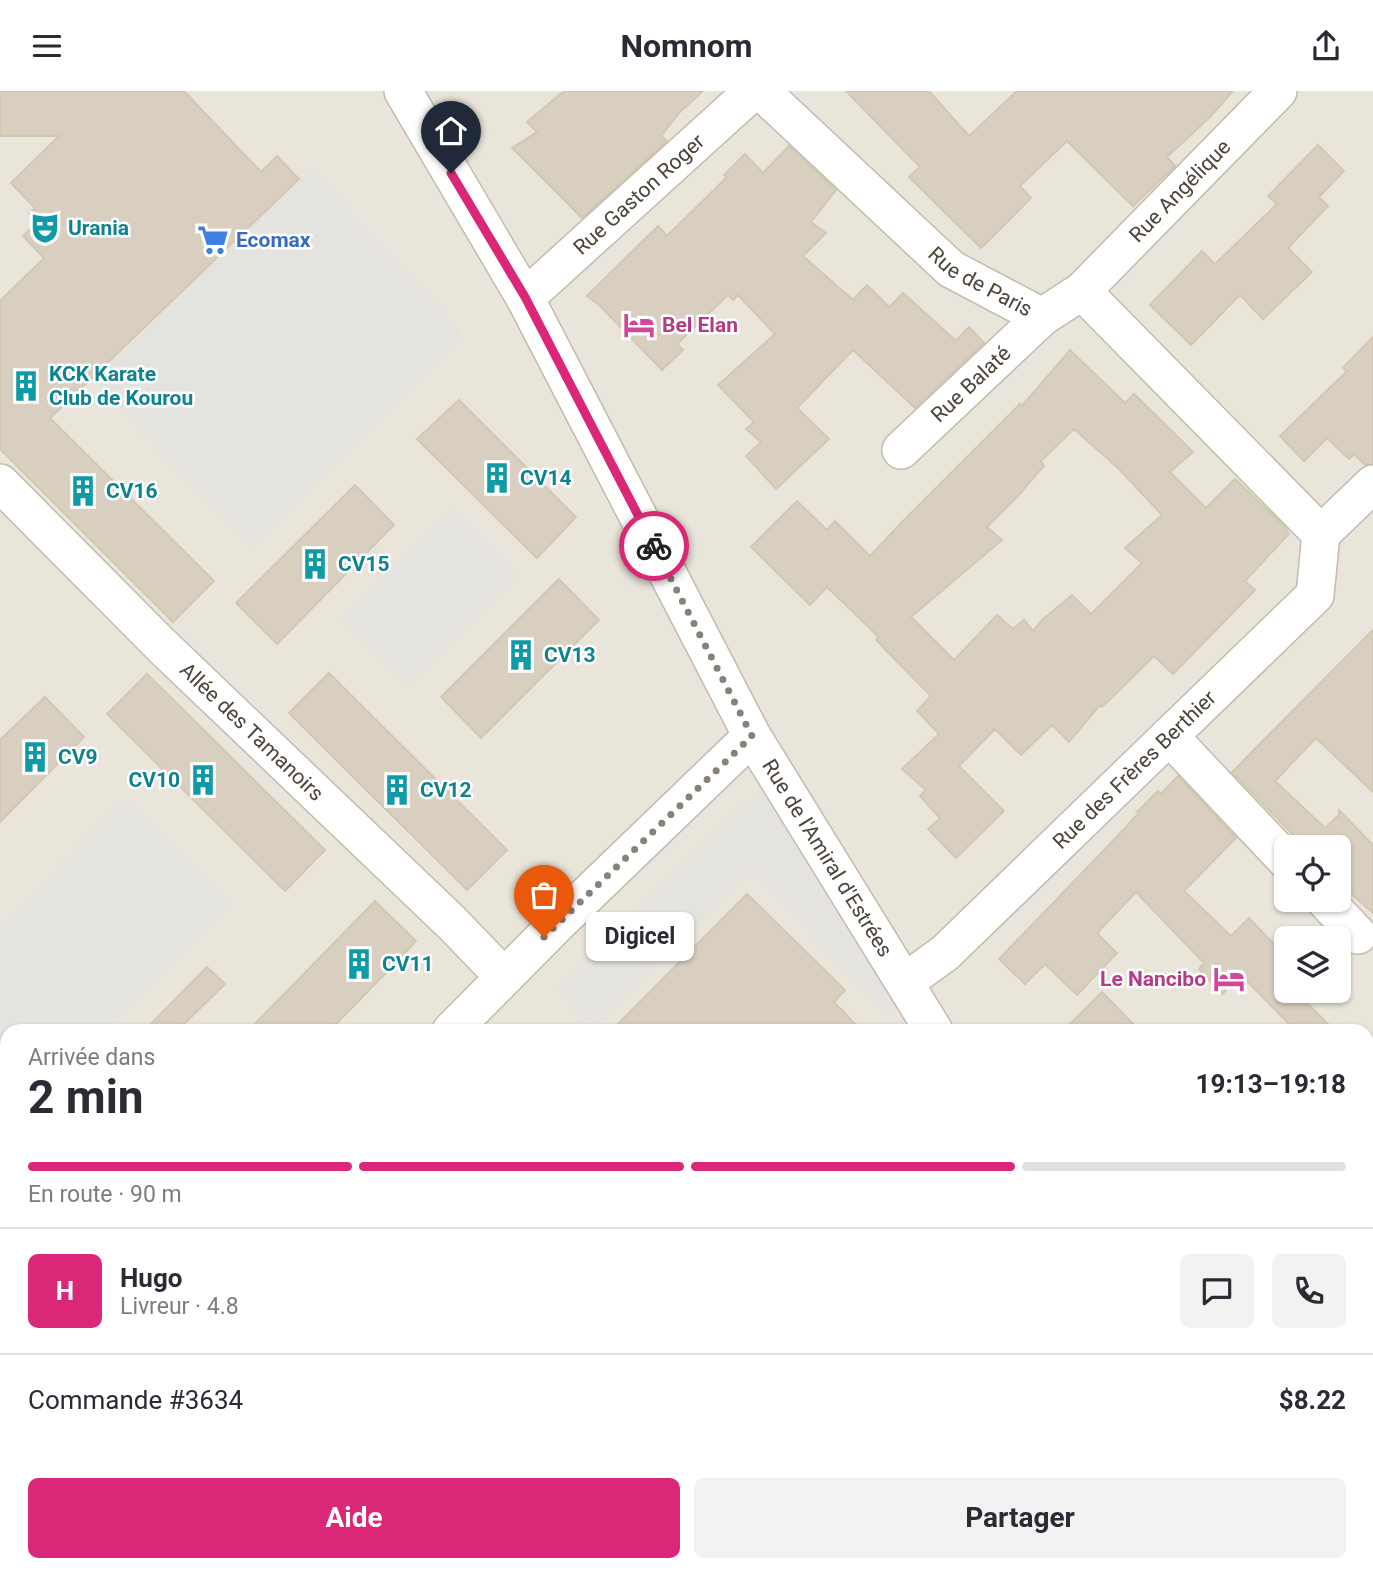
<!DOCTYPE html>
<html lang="fr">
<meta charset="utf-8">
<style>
:root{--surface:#fff;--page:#f2f2f3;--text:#2b2b33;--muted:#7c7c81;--line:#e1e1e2;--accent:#db2777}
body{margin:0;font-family:Roboto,sans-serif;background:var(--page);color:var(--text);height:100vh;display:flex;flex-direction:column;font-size:26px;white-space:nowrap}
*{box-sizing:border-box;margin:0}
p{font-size:23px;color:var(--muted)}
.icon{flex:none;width:38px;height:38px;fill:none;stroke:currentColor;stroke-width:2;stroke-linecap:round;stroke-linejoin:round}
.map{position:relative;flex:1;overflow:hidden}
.side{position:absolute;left:0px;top:933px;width:1374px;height:548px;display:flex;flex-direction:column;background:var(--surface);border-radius:21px 21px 0 0;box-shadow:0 2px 5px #0004}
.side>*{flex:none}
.controls{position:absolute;left:1274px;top:744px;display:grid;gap:14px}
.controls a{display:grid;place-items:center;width:77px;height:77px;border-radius:10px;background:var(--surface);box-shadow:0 2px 5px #0004;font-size:35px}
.pin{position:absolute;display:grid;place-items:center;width:60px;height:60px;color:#fff;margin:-72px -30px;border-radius:50% 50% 50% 0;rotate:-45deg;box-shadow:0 0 7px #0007}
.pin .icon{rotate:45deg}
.courier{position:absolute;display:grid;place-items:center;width:70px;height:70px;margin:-35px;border:5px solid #db2777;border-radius:50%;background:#fff;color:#222;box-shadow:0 2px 9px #0007}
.bubble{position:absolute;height:49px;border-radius:10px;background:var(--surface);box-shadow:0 2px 5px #0004;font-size:23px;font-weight:700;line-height:49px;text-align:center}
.headline em{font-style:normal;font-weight:700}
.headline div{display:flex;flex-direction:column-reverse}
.headline{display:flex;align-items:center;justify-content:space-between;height:119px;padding:0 28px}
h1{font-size:46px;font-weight:700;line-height:52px}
.bar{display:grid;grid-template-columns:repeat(4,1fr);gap:10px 7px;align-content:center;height:84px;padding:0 28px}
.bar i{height:9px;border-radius:5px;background:var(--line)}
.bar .on{background:var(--accent)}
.bar p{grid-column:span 4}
.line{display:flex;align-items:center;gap:18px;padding:0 28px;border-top:2px solid var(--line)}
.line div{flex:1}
.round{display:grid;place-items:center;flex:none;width:74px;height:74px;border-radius:10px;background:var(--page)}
.primary-button{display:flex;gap:14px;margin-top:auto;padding:14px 28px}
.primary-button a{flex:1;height:80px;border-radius:10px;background:var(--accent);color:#fff;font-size:28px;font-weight:700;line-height:80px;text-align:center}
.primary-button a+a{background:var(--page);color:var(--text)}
header{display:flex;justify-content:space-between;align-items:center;height:91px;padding:0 28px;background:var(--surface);font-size:32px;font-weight:700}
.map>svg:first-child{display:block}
.residential{fill:#eae5da;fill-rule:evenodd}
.education{fill:#efe8d6}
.green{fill:#d2eab5}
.parking{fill:#e5e3e0}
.building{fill:#d8cfc1;stroke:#d3c7b4;stroke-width:2;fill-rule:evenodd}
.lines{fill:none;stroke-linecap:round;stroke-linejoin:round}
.minor-casing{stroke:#c2bbae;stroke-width:40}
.minor{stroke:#fff;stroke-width:37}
.done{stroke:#878178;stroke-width:7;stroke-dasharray:0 12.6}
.route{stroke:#db2777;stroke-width:9}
.labels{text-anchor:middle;stroke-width:5;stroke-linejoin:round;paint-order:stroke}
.street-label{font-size:21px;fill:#4b4439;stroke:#fff}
.culture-label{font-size:21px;font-weight:bold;fill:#0d838f;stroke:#fff;text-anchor:start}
.shop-label{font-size:21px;font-weight:bold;fill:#366cbe;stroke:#fff;text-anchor:start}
.hotel-label{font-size:21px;font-weight:bold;fill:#b23c85;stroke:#fff;text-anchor:start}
</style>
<header><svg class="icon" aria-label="menu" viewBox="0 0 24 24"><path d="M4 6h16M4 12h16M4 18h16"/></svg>Nomnom<svg class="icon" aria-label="share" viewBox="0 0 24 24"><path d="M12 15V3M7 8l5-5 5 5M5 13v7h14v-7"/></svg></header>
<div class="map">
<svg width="1373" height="1480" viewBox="0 0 1373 1480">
<rect width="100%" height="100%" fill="#f6f3ec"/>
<path class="residential" d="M0 0H1373V1480H0ZM1286 756H1339V808H1286ZM1286 847H1339V900H1286ZM7 940H1367V1474H7Z"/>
<path class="education" d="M191 1474H532L538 1480H185Z"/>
<path class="green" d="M0 1456 7 1463V1474H18L24 1480H0Z"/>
<path class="parking" d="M311 78 462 242 254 456 92 290Z
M452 416 517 483 406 594 340 527Z
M768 691 915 893 886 922 752 780 593 937 556 899Z
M125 708 229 814 104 940H7V962L0 955V836Z
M1113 1474H1245L1238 1480H1120Z"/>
<path class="building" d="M0 0H184L261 81 277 65 299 88 50 327 214 490 173 531 0 358V210L44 167 23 145 38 131 29 122 35 117 11 92 59 45H0Z
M564 0H703L679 22 661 45 667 50 582 127 512 57 537 41 527 31Z
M846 0H929L969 45 1017 0H1233L1211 25 1167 66 1175 75 1133 115 1067 50 1020 95 1031 107 981 157 909 86 920 76Z
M1318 54 1344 80 1319 106 1328 115 1288 157 1312 181 1263 228 1240 204 1191 254 1150 214 1202 160 1215 173 1277 113 1268 105Z
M789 55 836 99 811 131 826 142 803 165 853 209 867 194 889 216 903 202 956 250 969 236 984 252 915 317 853 259 797 317 829 348 776 398 746 365 761 351 746 338 754 331 718 294 775 243 738 204 733 209 728 204 677 253 683 259 662 279 599 214 587 205 658 135 667 145 727 86 724 84 745 63 763 82Z
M1373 246V373L1365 374 1354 363 1349 368 1327 347 1304 370 1280 345 1347 280 1343 277Z
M1070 259 1125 312 1134 303 1193 361 1170 381 1206 417 1235 388 1284 435 1289 443 1245 490 1255 499 1173 583 1154 565 1102 616 1100 614 1069 651 1052 634 1021 664 995 638 959 675 1004 720 956 767 928 738 940 727 920 705 926 699 902 678 939 643 917 620 931 605 876 549 879 546 827 496 810 514 751 456 797 410 827 439 835 430 870 465 902 431 1020 313 1022 315ZM1074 338 1119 378 1162 424 1125 457 1142 472 1091 523 1072 504 1042 529 1033 540 1024 529 1013 538 997 524 954 569 911 526 1002 449 987 436 1017 406 1044 375 1041 370Z
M459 309 576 426 537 467 417 348Z
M355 394 394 434 277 553 236 512Z
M559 488 599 529 481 647 441 606Z
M1373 539V701L1316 647 1275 690 1325 737 1339 724V719L1373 754V822L1339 792V756H1305L1232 681Z
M329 582 507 759 467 799 289 622Z
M147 583 325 759 285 800 107 623Z
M45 606 84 646 0 731V649Z
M1178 685 1236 747 1184 800 1231 845 1249 827 1286 866V900H1295L1335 940H1296L1242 885 1222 903 1199 878 1204 872 1136 801 1097 842 1117 862 1077 904 1045 873 1025 893 999 868 1108 755 1139 722 1137 721 1158 700 1161 703Z
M747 803 845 899 834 911 862 940H611Z
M375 810 416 850 392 876 329 940H248Z
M207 876 225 893 177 940H158L151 933Z
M1102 901 1140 940H1063Z"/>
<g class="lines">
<defs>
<g id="minor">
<path id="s1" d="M403 0 525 207 752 645 934 940"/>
<path id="s2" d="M761 0 951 178 1042 226 1082 200 1321 443"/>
<path id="s3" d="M1082 200 1278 0"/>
<path id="s4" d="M525 207 753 0"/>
<path id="s5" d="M901 359 1042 226"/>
<path id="s6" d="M0 392 162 555 452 832 504 886"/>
<path d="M1321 443 1373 393"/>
<path d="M1169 645 1286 769"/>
<path d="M1324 808 1358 844"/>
<path id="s7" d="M905 891 945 862 1315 504 1321 443"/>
<path d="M451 940 558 832 752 645"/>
<path d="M0 1039 7 1043"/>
<path d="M1367 1107 1373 1101"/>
<path d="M1367 1335 1373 1339"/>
<path d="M1113 1474 1120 1480"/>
<path d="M156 1480 163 1474"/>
<path d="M725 1480 730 1474"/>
</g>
</defs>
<use href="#minor" class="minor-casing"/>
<use href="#minor" class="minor"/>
</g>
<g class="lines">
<path class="done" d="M544 846 752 645 654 455"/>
<path class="route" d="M451 82 525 206 654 455"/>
</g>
<defs>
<symbol id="theatre-bare" viewBox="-9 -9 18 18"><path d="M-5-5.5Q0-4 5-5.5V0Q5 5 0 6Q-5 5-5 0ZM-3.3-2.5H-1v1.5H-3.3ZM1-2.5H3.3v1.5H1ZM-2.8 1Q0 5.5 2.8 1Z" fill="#0f9aa8" stroke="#fff" stroke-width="2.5" paint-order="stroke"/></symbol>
<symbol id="supermarket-bare" viewBox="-9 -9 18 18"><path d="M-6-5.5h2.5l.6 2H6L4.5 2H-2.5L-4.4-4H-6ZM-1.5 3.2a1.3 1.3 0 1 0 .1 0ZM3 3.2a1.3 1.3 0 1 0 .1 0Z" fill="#3f7fe0" stroke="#fff" stroke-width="2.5" paint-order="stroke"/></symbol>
<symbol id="hotel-bare" viewBox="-9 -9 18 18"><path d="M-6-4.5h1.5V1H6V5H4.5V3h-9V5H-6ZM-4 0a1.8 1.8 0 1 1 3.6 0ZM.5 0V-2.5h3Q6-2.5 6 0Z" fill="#d1479c" stroke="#fff" stroke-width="2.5" paint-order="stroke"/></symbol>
<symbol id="building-bare" viewBox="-9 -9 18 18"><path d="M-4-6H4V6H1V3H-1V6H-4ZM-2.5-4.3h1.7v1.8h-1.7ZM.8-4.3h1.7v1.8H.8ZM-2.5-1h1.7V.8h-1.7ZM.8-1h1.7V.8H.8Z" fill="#0f9aa8" stroke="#fff" stroke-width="2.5" paint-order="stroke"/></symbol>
</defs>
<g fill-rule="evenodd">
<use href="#theatre-bare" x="23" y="115" width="44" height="44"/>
<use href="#supermarket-bare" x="191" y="127" width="44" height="44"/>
<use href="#hotel-bare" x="617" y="212" width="44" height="44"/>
<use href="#building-bare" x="4" y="273" width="44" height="44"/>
<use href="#building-bare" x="475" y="365" width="44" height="44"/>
<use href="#building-bare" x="61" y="378" width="44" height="44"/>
<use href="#building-bare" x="293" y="451" width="44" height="44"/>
<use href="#building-bare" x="499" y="542" width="44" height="44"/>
<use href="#building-bare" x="13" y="644" width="44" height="44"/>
<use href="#building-bare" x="181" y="667" width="44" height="44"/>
<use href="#building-bare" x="375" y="677" width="44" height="44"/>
<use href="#building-bare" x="337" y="851" width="44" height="44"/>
<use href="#hotel-bare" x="1207" y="866" width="44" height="44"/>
</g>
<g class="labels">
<g class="street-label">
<text dy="7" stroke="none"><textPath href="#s3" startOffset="140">Rue Angélique</textPath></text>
<text dy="7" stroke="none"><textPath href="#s4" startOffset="154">Rue Gaston Roger</textPath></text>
<text dy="7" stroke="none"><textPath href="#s2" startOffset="292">Rue de Paris</textPath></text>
<text dy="7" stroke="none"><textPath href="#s5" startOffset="96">Rue Balaté</textPath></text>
<text dy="7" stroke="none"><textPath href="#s6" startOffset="354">Allée des Tamanoirs</textPath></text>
<text dy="7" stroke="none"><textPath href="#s7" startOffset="313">Rue des Frères Berthier</textPath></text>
<text dy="7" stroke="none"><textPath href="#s1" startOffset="877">Rue de l'Amiral d'Estrées</textPath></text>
</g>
<g class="culture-label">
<text x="68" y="144">Urania</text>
<text x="49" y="290">KCK Karate<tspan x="49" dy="24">Club de Kourou</tspan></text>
<text x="520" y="394">CV14</text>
<text x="106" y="407">CV16</text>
<text x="338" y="480">CV15</text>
<text x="544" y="571">CV13</text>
<text x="58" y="673">CV9</text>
<text x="180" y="696" text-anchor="end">CV10</text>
<text x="420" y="706">CV12</text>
<text x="382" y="880">CV11</text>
</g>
<g class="shop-label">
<text x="236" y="156">Ecomax</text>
</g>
<g class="hotel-label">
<text x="662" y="241">Bel Elan</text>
<text x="1206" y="895" text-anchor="end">Le Nancibo</text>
</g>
</g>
</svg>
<div class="controls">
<a><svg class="icon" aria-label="locate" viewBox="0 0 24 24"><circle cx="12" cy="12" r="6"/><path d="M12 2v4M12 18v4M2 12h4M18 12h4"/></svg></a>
<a><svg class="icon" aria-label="layers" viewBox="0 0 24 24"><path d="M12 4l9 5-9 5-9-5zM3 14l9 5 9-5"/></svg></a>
</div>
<div class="pin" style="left:544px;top:846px;background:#ea580c"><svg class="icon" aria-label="bag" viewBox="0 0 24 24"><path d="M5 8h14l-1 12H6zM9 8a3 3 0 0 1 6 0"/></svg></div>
<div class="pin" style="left:451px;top:82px;background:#1f2937"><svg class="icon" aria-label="home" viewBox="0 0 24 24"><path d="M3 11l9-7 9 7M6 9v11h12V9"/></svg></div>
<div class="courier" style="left:654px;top:455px"><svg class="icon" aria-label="bike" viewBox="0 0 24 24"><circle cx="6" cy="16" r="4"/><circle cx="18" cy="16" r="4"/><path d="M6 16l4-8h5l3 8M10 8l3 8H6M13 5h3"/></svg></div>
<div class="bubble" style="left:586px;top:821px;width:108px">Digicel</div>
<section class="side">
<div class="headline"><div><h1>2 min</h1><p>Arrivée dans</p></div><em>19:13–19:18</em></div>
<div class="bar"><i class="on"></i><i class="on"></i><i class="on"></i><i></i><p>En route · 90 m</p></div>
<div class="line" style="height:126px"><b class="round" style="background:var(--accent);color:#fff">H</b><div><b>Hugo</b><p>Livreur · 4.8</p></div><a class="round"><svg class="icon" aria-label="chat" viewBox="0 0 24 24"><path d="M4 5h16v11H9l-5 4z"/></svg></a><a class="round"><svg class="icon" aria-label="phone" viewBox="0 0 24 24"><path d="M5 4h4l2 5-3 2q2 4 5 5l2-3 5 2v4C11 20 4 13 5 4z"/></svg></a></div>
<div class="line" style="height:91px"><div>Commande #3634</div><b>$8.22</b></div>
<div class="primary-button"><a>Aide</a><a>Partager</a></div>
</section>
</div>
